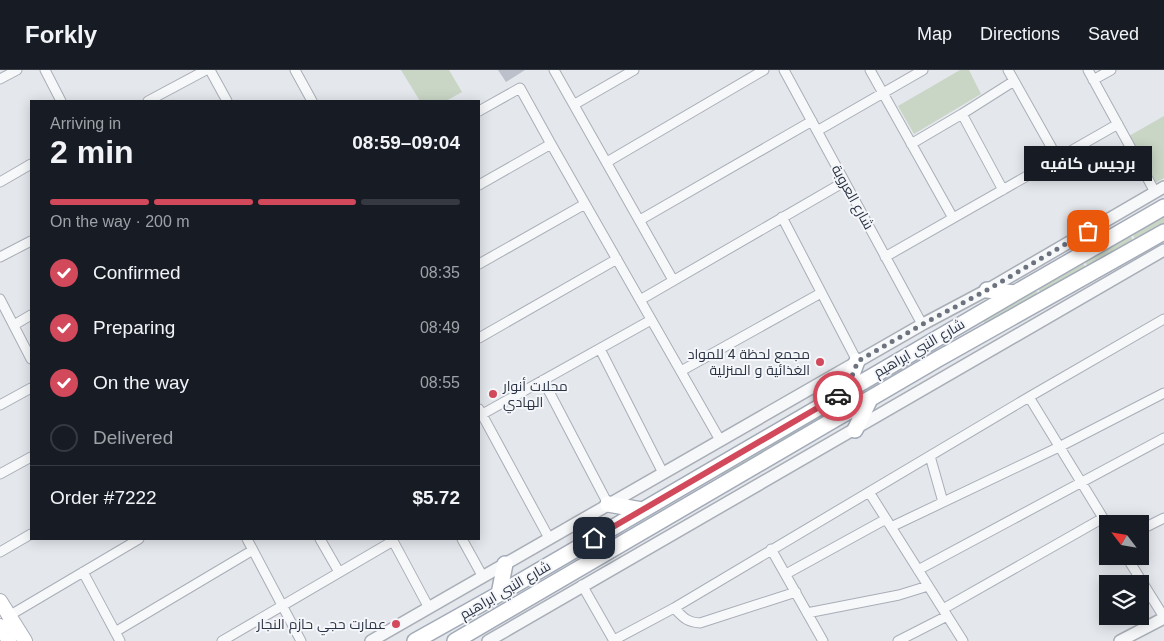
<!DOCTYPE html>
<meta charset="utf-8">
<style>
:root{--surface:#171b24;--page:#242831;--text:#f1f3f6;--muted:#9ea1a6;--line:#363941;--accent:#d1495b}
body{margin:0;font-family:Helvetica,Cairo,sans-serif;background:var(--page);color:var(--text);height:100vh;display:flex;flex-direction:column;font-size:19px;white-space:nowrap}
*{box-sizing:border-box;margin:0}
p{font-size:16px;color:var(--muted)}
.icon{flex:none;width:28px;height:28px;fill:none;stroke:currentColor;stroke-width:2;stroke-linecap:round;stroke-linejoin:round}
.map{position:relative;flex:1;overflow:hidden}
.side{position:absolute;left:30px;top:30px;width:450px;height:440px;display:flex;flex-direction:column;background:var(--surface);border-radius:0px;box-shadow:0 2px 12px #0003}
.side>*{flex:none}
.needle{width:32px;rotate:301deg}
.buttons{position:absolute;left:1099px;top:445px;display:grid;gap:10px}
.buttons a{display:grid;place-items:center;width:50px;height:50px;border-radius:0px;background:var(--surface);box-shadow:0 2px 12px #0003;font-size:25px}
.pin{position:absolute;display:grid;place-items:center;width:42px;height:42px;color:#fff;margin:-21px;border-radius:10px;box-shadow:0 2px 8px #0006}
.courier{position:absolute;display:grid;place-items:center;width:50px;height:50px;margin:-25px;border:4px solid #d1495b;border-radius:50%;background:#fff;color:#222;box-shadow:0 1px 6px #0007}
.bubble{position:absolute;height:35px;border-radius:0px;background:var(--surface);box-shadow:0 2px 12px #0003;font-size:16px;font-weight:700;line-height:35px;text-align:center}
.head em{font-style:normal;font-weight:700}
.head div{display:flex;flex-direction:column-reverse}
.head{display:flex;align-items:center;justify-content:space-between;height:85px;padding:0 20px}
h1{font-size:32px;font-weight:700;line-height:38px}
.bar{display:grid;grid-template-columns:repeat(4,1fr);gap:8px 5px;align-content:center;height:60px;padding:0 20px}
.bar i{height:6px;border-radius:4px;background:var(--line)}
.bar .selected{background:var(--accent)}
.bar p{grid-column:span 4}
.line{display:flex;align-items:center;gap:12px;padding:0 20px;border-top:1px solid var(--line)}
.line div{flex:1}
ol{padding:0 20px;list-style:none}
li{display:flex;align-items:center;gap:15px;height:55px}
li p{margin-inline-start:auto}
li .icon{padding:5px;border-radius:50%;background:var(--accent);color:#fff;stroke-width:4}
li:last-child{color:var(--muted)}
li i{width:28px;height:28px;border:2px solid var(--line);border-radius:50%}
header{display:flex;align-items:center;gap:30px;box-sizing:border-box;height:70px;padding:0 25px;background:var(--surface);border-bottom:1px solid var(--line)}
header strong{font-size:24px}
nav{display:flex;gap:28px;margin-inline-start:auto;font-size:18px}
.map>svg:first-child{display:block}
.green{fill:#c9d6c5}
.building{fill:#bbc0ca}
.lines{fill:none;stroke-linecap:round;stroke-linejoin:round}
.minor-casing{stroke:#a9aeb7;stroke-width:11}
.tertiary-casing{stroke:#a9aeb7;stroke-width:14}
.secondary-casing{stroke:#a9aeb7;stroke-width:16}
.primary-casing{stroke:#a3abb8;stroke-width:18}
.minor{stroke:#f7f8fa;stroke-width:9}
.tertiary{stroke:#f7f8fa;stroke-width:11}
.secondary{stroke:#fff;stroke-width:14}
.primary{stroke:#fff;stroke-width:15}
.done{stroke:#6c737f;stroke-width:5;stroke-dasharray:0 9}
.route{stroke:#d1495b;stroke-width:6}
.poi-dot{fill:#d1495b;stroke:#f4f6f9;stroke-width:2}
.labels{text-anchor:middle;stroke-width:4;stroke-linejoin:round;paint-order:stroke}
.street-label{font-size:14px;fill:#2b3445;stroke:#f4f6f9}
.poi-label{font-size:14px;fill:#2b3445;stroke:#f4f6f9;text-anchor:end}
</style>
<header>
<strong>Forkly</strong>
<nav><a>Map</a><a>Directions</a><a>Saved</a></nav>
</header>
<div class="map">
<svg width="1164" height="571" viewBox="0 0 1164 571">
<rect width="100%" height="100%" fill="#e4e7ec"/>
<path class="green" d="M401 0H449L462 22 446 31H420Z
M960 0H969L981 24 914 64 898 36Z
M1164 46V108L1155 113 1129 66Z
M1164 144V153L1135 169 1132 163Z
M1130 164 1133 171 1088 197 1084 190Z
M1082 191 1086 199 1042 224 1037 217Z
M1033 216 1038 224 985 254 980 246Z
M824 339 827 345 773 377 769 371Z
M766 373 770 379 722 406 719 400Z"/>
<path class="building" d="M498 0H525L506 12Z"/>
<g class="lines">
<defs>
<path id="minor" d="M45 0 61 31
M210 0 227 31
M295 0 312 31
M554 0 673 210
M784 0 922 254
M870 0 953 148
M1008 0 1058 89
M1088 0 1155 122
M0 9 17 0
M1093 10 1111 0
M148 31 206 0
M575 34 634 0
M479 41 520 18 551 74 720 370
M962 44 1003 120
M817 61 923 0
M911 74 962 44 1014 11
M607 92 764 0
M0 112 31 94
M479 115 551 74
M782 147 857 291
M640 150 812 51
M0 187 31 171
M885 187 1118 54
M479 194 585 134
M0 229 31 289
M640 230 844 112
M14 255 31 245
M479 268 617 189
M600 279 663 403
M681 301 821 223
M543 310 608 434
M1029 327 1108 456
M0 335 31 318
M479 339 549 468
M479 346 651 250
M930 386 943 432
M0 404 31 387
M869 422 963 571
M891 457 1059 377 1164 323
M1140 460 1164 448
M247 469 301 571
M320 469 339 502
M392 469 429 538
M462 469 483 507
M771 479 823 571
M0 482 31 464
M1126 486 1164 547
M918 500 1164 368
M83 502 120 571
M786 504 886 449
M582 515 614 571
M674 538C683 547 686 552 700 553L796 522
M943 539 1103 448
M807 543 899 525 928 516
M7 547 139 469
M115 562 253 480
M614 570 674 538 1029 327 1164 249
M222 571 393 471
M898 571 947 546"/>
<path id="tertiary" d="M371 571 923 254 987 220 1164 117
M488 571 1164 180
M1120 571 1164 548"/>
<path id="secondary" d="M0 531 25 571
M0 556 9 571"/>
<path id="primary" d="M987 220 1015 223
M846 321 857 291
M855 360 870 329
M608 434 642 440
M499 524 505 494
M415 571 499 524 1015 223 1164 137
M455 571 938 289 1164 162"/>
</defs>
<use href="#minor" class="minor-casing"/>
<use href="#tertiary" class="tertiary-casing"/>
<use href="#secondary" class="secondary-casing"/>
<use href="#primary" class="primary-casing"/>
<use href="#minor" class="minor"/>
<use href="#tertiary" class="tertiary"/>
<use href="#secondary" class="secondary"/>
<use href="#primary" class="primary"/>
</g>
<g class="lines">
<path class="done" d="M838 326 846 321 858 291 923 254 987 220 1088 161"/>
<path class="route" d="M594 468 838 326"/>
</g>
<g class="poi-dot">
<circle cx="820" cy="292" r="5"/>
<circle cx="493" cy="324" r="5"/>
<circle cx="396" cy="554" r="5"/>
</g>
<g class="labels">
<g class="street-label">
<text transform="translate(853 127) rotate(61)" y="5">شارع العروبة</text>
<text transform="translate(919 278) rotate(-30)" y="5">شارع النبي ابراهيم</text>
<text transform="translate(505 520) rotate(-30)" y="5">شارع النبي ابراهيم</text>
</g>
<g class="poi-label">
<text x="810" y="289">مجمع لحظة 4 للمواد<tspan x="810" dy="16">الغذائية و المنزلية</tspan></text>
<text x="503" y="321" text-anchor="start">محلات أنوار<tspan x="503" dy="16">الهادي</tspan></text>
<text x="386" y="559">عمارت حجي حازم النجار</text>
</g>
</g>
</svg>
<div class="buttons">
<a><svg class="needle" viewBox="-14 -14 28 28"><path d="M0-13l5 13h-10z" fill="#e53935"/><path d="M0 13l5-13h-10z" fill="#9ea1a6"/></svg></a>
<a><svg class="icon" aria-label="layers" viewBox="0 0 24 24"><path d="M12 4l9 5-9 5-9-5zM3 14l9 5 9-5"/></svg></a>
</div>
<div class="pin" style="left:1088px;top:161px;background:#ea580c"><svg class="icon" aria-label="bag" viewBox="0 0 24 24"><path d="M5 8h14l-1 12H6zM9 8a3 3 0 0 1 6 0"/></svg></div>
<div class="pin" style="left:594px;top:468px;background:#1f2937"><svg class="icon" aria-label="home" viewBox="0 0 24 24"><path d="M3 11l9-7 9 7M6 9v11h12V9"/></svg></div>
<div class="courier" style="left:838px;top:326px"><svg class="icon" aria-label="car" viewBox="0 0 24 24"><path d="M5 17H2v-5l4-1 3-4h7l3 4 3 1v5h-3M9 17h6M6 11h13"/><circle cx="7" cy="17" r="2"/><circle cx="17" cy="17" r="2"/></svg></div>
<div class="bubble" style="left:1024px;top:76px;width:128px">برجيس كافيه</div>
<section class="side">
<div class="head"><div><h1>2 min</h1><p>Arriving in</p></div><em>08:59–09:04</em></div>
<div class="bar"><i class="selected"></i><i class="selected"></i><i class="selected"></i><i></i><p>On the way · 200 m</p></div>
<ol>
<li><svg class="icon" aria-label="check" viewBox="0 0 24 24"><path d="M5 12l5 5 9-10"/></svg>Confirmed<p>08:35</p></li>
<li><svg class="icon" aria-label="check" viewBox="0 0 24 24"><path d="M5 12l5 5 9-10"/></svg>Preparing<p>08:49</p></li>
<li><svg class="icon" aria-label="check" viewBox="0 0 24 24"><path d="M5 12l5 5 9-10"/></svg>On the way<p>08:55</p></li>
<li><i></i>Delivered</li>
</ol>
<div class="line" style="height:65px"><div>Order #7222</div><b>$5.72</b></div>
</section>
</div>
